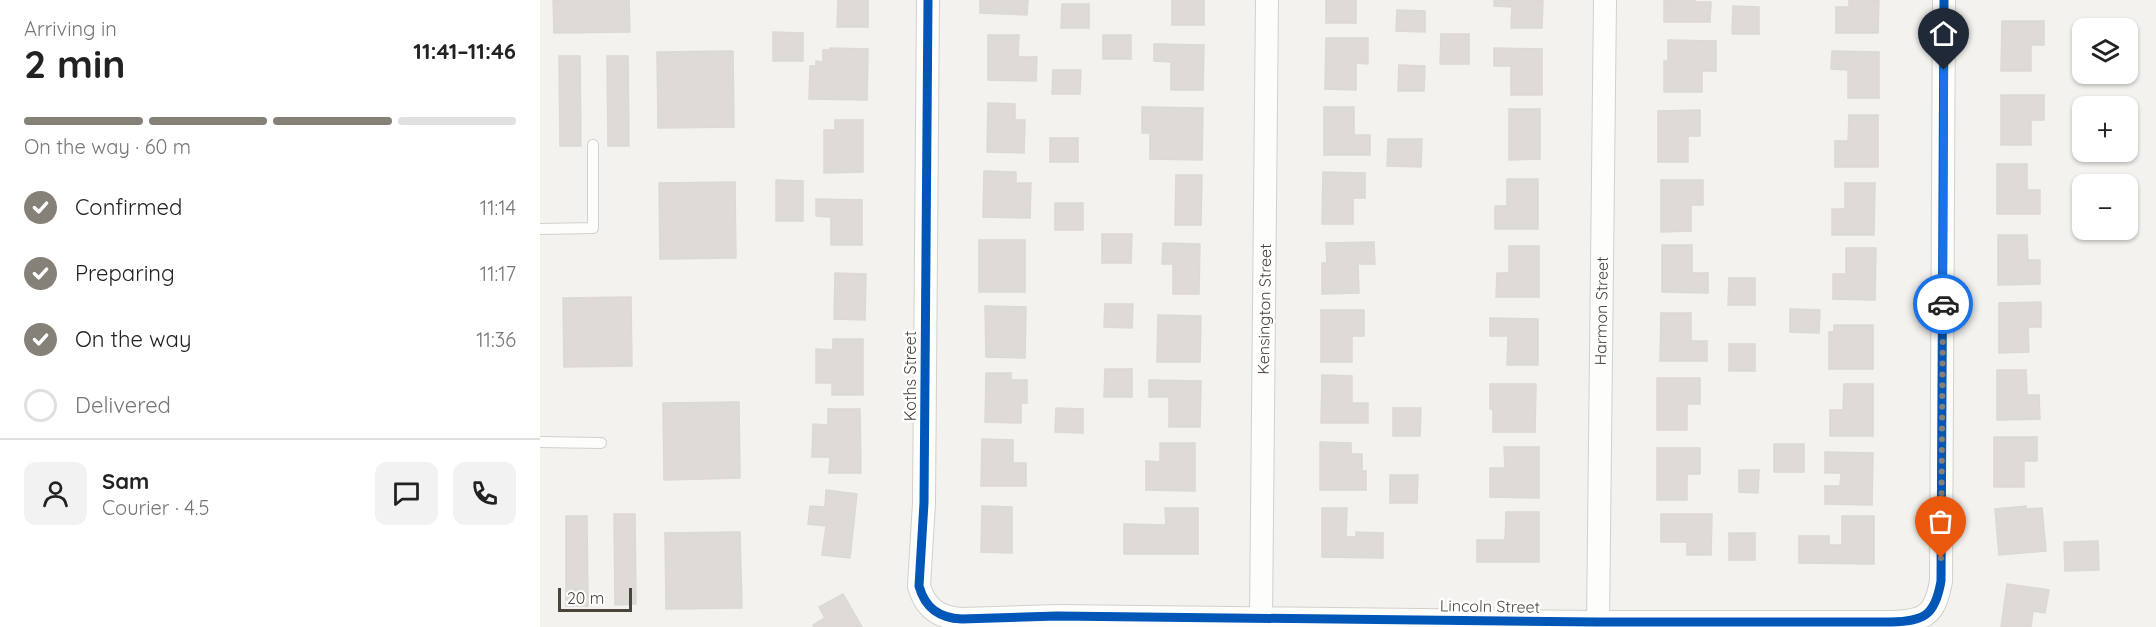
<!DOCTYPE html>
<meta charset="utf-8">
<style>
:root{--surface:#fff;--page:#f2f2f2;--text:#222;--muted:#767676;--line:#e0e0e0;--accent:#868178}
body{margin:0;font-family:Quicksand,sans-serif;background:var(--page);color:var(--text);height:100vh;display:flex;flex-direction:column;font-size:22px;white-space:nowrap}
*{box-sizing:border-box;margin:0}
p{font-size:20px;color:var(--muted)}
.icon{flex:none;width:33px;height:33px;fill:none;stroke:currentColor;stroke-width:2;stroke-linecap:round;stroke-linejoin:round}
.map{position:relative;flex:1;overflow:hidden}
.details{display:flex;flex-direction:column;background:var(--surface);width:540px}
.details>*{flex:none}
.controls{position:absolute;left:1532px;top:18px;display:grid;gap:12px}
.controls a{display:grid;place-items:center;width:66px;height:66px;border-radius:12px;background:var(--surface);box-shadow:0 2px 4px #0004;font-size:30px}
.scale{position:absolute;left:18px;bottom:15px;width:74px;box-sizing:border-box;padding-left:6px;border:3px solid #4b4439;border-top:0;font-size:16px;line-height:21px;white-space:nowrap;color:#4b4439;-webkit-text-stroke:4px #fff;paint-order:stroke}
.pin{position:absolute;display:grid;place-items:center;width:51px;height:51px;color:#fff;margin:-62px -26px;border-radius:50% 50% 50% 0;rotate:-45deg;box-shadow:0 0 6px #0007}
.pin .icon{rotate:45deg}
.courier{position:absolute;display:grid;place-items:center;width:60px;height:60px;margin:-30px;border:4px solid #1a73e8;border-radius:50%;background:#fff;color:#222;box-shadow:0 2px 8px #0007}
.head em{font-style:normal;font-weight:800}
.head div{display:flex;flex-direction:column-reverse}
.head{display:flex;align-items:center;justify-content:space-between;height:102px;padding:0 24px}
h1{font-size:39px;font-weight:800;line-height:45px}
.bar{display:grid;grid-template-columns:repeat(4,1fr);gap:9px 6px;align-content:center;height:72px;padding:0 24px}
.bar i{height:8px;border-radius:4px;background:var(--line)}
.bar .active{background:var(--accent)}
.bar p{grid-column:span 4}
.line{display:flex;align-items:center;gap:15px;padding:0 24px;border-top:2px solid var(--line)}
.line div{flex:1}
.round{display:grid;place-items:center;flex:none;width:63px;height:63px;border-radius:12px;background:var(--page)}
ol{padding:0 24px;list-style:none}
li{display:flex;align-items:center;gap:18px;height:66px}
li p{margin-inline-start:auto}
li .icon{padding:6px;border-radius:50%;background:var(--accent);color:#fff;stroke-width:4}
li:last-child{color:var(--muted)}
li i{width:33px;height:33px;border:3px solid var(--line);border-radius:50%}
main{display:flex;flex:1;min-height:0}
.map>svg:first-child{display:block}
.building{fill:#dedbd6;stroke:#dcd9d4;stroke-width:1.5}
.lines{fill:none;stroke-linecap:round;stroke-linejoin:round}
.service-casing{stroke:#d2d0cb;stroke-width:12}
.minor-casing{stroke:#d2d0cb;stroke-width:24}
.service{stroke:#fdfdfc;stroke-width:10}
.minor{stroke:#fdfdfc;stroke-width:22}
.cycleway-casing{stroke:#fff;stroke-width:13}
.cycleway{stroke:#0057b8;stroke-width:9}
.done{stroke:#868178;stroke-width:6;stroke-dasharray:0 10.8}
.route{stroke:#1a73e8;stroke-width:8}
.labels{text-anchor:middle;stroke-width:5;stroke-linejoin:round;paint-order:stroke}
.street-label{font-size:16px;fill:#4b4439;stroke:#fff}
</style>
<main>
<section class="details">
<div class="head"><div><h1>2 min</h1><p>Arriving in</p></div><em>11:41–11:46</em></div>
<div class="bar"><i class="active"></i><i class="active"></i><i class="active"></i><i></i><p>On the way · 60 m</p></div>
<ol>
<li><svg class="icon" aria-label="check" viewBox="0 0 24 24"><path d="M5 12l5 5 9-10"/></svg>Confirmed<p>11:14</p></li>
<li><svg class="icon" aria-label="check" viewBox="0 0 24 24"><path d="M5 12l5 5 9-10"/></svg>Preparing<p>11:17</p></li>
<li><svg class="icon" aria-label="check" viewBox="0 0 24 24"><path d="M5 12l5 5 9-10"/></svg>On the way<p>11:36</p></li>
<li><i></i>Delivered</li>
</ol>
<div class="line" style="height:108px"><a class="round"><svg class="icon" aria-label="person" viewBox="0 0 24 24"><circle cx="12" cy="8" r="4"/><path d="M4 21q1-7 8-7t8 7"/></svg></a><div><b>Sam</b><p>Courier · 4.5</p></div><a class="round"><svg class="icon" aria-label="chat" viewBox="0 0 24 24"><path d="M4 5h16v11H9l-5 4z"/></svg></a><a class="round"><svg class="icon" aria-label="phone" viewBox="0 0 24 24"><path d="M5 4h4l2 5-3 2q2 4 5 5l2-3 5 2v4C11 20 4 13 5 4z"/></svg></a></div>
</section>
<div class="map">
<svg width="1616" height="627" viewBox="0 0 1616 627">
<rect width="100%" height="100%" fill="#f4f2ee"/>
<path class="building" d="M13 0H89L90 32 14 33Z
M298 0H328V27H297Z
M440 0H488L487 15 440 13Z
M632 0H664V25H632Z
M786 0H816V23H786Z
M954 0H1003L1002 28H971L972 7 954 6Z
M1124 0H1155V2H1171L1170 22H1124Z
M1309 0H1339L1338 33H1296V7H1309Z
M522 4H549V28H521Z
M1193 6 1219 7V34H1192Z
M857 10 885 11V32L856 31Z
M1462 21H1504V45H1491V71H1461Z
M233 32 263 33V61H233Z
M901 34H929V64H900Z
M448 35H479L478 57H497L496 81 448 80Z
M563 35H591V59H563Z
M786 38H828V64L816 63V90L785 89Z
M1128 40 1176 41V71H1162V92H1124V61H1128Z
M614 44 664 45 663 90H631V62L614 61Z
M290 48 328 49 327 100 269 99 270 66H276V61L283 62V50H289Z
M954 48 1002 49V95H971V66H954Z
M193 51 194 127 118 128 117 52Z
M1292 51 1339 52V98H1308V70L1291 69Z
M19 56H40L41 146H20Z
M67 56H88L89 146H68Z
M859 65 885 66 884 91H858Z
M513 70H541L540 94H512Z
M1461 95H1504V120H1491V145H1461Z
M448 103 475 104V120H485L484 153 447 152Z
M602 107 663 108 662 160 610 159V133H602Z
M784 107H814V135H830V155H784Z
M969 109H1000V159L969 160Z
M1160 110V136H1148V162H1118V111Z
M1309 115H1338V167H1295V141H1308Z
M295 120H323V172L284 173V130H295Z
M510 138H538V162H510Z
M848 139H882L881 167 847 166Z
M1457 164H1487V190H1500V214H1457Z
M444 171 476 172V183H491L490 218 443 217Z
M783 172 825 173V198H813V224H782Z
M636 175H662L661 225H635Z
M967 179H998V229H955V206H967Z
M236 180 263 181V221H236Z
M1121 180H1163V205H1151V231L1121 232Z
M195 182 196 258 120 259 119 183Z
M1305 183H1335L1334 235H1292V209H1305Z
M276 199 322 200V245H291V217L276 216Z
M515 203H543V230H515Z
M562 234H592L591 263H562Z
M1458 235H1487L1488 260H1500V284L1458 285Z
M439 240H485V292H439Z
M834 242 835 264H818L819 293 782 294V263H787L786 243Z
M623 243 660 244 659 294H633V264H622Z
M1122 245H1152V273H1168V293L1122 292Z
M969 246H999V297H956L957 273H969Z
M1306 248H1336L1335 300 1293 299V274H1306Z
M295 273 326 274 325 320 294 319Z
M1189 278H1215V305H1188Z
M91 297 92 366 24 367 23 298Z
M1501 302V327H1488L1489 352 1459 353V303Z
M565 304H593L592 328 564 327Z
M445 306 486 307 485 358 446 357Z
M1250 309 1280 310 1279 333 1250 332Z
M781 310H824V336H812V362H781Z
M1121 313H1151V341H1167V361H1120Z
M618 315 661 316 660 362H617Z
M950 318 998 319V365H967L968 336H950Z
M1294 325H1333V369H1289V332H1294Z
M293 339H323V395H292V383H276V349L293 350Z
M1189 344H1215V371H1189Z
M565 369H592V397H564Z
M1457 370H1486L1487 395H1499L1500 419 1457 420Z
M446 373H471V380H487V403H481V423L445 422Z
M782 375 812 376V403H828V423H781Z
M1117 378H1160V404H1147V430H1117Z
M609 380 661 381 660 427H629V397H609Z
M950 384H996L995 432H953V409H950Z
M1304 384H1333V436H1290V410H1303Z
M199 402 200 478 124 480 123 403Z
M516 408 543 409V433L515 432Z
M853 408H881L880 436H853Z
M288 409H320L321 473H289L290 457H272L273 424 288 425Z
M1454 437H1497V461H1484V487H1454Z
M442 439 473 440V463H486V486H441Z
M780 442 811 443V454H822V471H826V490H780Z
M620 443H655V491L606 490V461L620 462Z
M1234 444H1264V472H1234Z
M964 447H999V498L950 497V468H965Z
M1117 448H1160V474H1147V500H1117Z
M1285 452 1333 453 1332 505 1285 504V486H1300L1301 473H1285Z
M1199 470H1219L1218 493 1199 492Z
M850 475H878L877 503H850Z
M286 490 317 494 310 558 282 555 286 526 268 524 270 506 285 507Z
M442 506 472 507V553L441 552Z
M1486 506V509L1502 508 1506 551 1459 555 1455 509Z
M625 508H658V554H584V524L626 525Z
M782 508H807L806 537H816V532L843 533V558L782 557Z
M966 512H999V562H937V540H965Z
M74 514H95L96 604 75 605Z
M1121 514H1172L1171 555H1147V542H1121Z
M26 516H47L48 606H26Z
M1302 516H1334V564L1259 563V536H1289V545H1302Z
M200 532 202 608 126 609 125 533Z
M1189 533H1215V560H1189Z
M1558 541 1559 570 1525 571 1524 542Z
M1467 584 1509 590 1505 613 1493 611 1491 627H1461Z
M303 594 322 627H274L273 625 285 618 279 607Z"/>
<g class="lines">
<defs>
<path id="service" d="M0 229 53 228V145
M0 442 61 443"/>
<path id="minor" d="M388 0 384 503 379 586C385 608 399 618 422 619L517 616 1058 622H1351C1384 621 1395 616 1401 581L1404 0
M721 618 727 0
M1058 622 1065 0"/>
</defs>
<use href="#service" class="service-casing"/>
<use href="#minor" class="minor-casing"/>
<use href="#service" class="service"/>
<use href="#minor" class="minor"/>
<defs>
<path id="cycleway" d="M388 0 384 503 379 586C385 608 399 618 422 619L517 616 1058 622H1351C1384 621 1395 616 1401 581L1404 0"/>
</defs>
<use href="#cycleway" class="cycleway-casing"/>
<use href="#cycleway" class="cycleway"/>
</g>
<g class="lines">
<path class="done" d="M1401 558 1403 304"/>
<path class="route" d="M1403 304 1404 70"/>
</g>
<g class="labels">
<g class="street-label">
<text transform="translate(724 309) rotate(-89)" y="6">Kensington Street</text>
<text transform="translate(1061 311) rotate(-89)" y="6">Harmon Street</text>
<text transform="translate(370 376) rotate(-90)" y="6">Koths Street</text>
<text transform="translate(950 606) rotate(1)" y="6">Lincoln Street</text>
</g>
</g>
</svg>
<div class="controls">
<a><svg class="icon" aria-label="layers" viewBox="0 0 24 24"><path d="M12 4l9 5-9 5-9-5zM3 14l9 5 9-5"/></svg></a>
<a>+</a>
<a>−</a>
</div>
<div class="scale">20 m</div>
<div class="pin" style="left:1401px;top:558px;background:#ea580c"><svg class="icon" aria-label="bag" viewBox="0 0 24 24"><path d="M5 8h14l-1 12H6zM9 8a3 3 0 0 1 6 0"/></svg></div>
<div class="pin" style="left:1404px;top:70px;background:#1f2937"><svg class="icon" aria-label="home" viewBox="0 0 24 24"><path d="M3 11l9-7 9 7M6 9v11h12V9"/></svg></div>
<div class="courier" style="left:1403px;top:304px"><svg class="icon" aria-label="car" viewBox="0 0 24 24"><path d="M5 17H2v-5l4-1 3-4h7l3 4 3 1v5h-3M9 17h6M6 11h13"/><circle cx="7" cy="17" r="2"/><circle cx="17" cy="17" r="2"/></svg></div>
</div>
</main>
